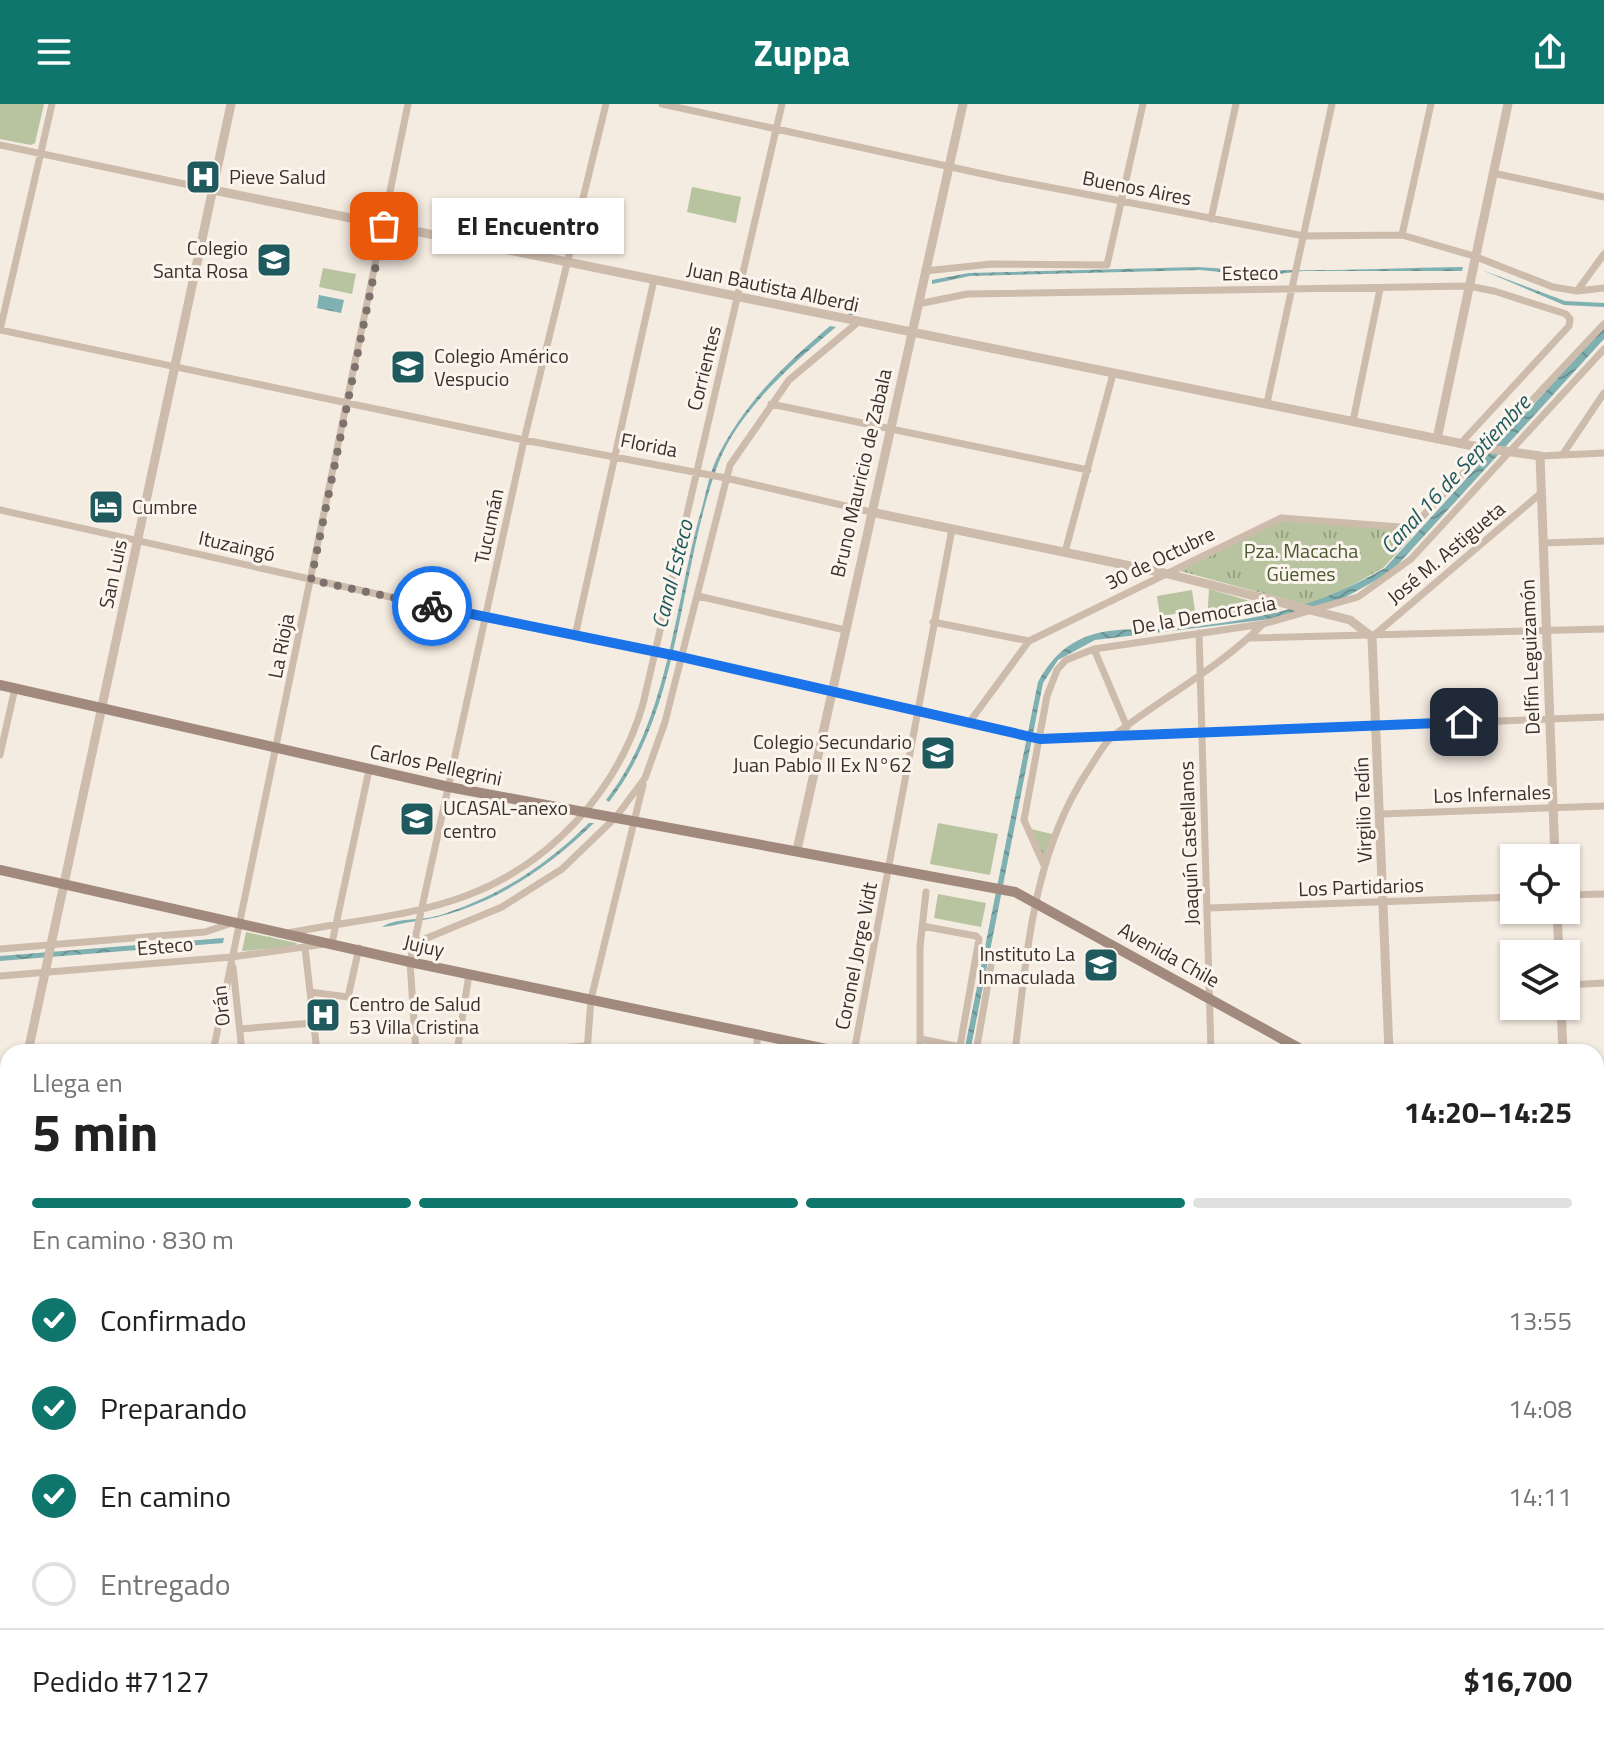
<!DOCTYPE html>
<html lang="es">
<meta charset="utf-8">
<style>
:root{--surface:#fff;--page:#f2f2f2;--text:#222;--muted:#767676;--line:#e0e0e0;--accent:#0f766e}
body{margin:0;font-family:"Titillium Web",sans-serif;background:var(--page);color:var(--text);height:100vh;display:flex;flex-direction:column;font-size:30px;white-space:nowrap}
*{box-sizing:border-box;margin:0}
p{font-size:26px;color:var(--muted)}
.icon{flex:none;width:44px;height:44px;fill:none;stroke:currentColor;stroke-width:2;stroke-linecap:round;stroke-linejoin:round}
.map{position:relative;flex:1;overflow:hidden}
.details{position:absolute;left:0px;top:940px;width:1604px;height:704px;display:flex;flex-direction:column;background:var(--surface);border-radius:24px 24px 0 0;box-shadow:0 2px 6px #0004}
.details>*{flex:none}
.controls{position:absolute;left:1500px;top:740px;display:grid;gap:16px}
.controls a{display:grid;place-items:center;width:80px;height:80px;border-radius:0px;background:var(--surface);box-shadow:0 2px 6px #0004;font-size:40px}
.pin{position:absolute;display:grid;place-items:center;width:68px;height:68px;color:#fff;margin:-34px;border-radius:16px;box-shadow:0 4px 12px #0006}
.courier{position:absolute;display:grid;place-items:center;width:80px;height:80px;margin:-40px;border:6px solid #1a73e8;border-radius:50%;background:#fff;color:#222;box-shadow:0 2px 10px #0007}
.bubble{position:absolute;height:56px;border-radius:0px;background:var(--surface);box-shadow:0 2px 6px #0004;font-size:26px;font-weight:700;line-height:56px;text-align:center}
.overview em{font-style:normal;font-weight:700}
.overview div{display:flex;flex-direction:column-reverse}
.overview{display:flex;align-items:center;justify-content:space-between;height:136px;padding:0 32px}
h1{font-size:52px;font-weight:700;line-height:60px}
.bar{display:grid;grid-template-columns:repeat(4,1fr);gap:12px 8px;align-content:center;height:96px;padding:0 32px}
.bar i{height:10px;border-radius:6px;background:var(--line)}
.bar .current{background:var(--accent)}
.bar p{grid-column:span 4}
.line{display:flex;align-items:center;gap:20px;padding:0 32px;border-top:2px solid var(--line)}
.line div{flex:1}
ol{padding:0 32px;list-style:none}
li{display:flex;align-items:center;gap:24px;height:88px}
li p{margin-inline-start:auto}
li .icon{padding:8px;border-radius:50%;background:var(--accent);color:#fff;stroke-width:4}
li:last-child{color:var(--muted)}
li i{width:44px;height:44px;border:4px solid var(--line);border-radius:50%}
header{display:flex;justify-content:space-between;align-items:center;height:104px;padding:0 32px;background:var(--accent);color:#fff;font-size:36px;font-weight:700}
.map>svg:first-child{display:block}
.green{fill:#b8c4a0}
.park{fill:url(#park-tufts)}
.water{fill:url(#water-waves)}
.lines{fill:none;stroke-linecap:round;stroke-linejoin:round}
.stream{stroke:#7fb0b2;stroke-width:3}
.minor{stroke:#cdbbac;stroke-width:7}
.tertiary{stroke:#cdbbac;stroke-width:9}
.secondary{stroke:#a18a7d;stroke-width:10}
.primary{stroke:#7d675c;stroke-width:12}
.done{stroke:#7c716b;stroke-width:8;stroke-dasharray:0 14.4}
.route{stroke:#1a73e8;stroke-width:10}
.labels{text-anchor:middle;stroke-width:6;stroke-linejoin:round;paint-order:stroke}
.poi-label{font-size:20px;fill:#3b302b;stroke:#fbf5ee;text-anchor:start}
.street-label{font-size:20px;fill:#3b302b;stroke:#fbf5ee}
.park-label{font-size:20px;fill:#4a5a2e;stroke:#fbf5ee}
.water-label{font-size:22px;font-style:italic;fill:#1f5a5e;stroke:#fbf5ee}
</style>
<header><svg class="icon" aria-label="menu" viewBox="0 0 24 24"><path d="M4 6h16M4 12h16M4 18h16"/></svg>Zuppa<svg class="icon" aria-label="share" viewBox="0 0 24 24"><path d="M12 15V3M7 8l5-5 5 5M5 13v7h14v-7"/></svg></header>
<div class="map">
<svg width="1604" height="1644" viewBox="0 0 1604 1644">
<defs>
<pattern id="park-tufts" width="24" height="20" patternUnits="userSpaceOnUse" patternTransform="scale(2)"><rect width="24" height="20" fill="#b8c4a0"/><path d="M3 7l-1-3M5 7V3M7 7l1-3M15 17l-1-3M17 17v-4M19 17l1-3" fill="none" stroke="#97a083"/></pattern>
<pattern id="water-waves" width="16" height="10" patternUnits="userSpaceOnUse" patternTransform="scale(2)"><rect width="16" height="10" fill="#7fb0b2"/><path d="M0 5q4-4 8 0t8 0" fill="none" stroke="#699091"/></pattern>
</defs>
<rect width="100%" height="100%" fill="#f4ebe1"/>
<path class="green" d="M0 0H44L35 39 31 41 0 35Z
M692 83 741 93 736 119 687 108Z
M323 164 356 170 352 190 319 183Z
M1209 485 1281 506 1207 518Z
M1192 486 1195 507 1160 512 1157 492Z
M938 719 998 730 990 771 930 760Z
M938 790 986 799 981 823 934 814Z
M1604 1526V1644H1541L1543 1636H1596V1529Z"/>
<path class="park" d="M1280 417 1401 424 1409 427 1411 434 1383 464 1334 491 1307 501 1180 467Z
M1031 725 1052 730 1044 755Z
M246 828 297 839 296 842 242 847Z"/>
<path class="water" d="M1198 163C1286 170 1375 164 1463 163L1462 167H1303L1261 172 1200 166 970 172 932 180V176L969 169Z
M1482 166 1565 197 1604 199V203L1564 201Z
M319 191 344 196 341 209 317 204Z
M830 222 836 223C793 259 738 307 718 360 677 472 683 602 609 698L606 696C668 616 673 510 699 414 705 396 708 373 716 356 742 301 785 260 830 222Z
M1604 223V235L1391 468 1342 495 1271 515 1095 536 1058 556 1043 579 970 948H964L1038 578C1050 556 1066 539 1091 531 1118 522 1154 527 1182 524 1261 515 1316 504 1385 464Z
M589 719H594C543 769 483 808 411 818 402 819 389 823 382 823 398 813 419 817 437 812 496 794 546 762 589 719Z
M224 834 223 839 0 857V852Z"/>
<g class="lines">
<path class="stream" d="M850 210 858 207"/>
<path class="minor" d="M662 0 1006 75 1304 132 1402 131 1474 152 1553 183 1577 187 1604 184
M0 41 213 86
M1493 69 1604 93
M1211 115 1236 0
M1402 131 1431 0
M925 167 991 160 1107 161 1143 0
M1577 187 1604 150
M918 200 967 190 1468 182 1494 187 1566 210 1570 215 1569 222 1461 339
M0 226 524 336 726 374 871 408
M0 226 52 0
M1267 299 1332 0
M771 300 1088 366
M1353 317 1380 185
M1563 350 1604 289
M1540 352 1604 349
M0 406 485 514 677 552 1040 635 1604 613
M1543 439 1604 437
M1065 448 1113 270
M698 492 845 526
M933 518 1029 537
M1199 529 1211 948
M575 532 654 176
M1372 533 1541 389
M1250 534 1604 525
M1094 545 1127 623
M968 620 1029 537 1281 414 1400 423 1420 415 1604 220
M0 651 15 584
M1381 710 1604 702
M1044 761 1024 716 1047 592 1057 566 1066 556 1094 545 1263 520 1358 493 1411 455 1604 245
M1566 791 1604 790
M1208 804 1514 793
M922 822 976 832 979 835 959 948
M288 829C347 817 411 813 468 791 552 759 618 686 643 600L782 0
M415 839 502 803 562 765 616 713 645 674 665 618 730 361 789 276 857 219
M305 844 317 948
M0 845 205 828 232 819
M233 863 242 948
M0 872 232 853 332 839 369 666
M1566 881 1604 879
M310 888 348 893 359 844
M240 925 313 919
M921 935 960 943
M213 948 408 0
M416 948 410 858 524 336 606 0
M457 948 469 870
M505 948 587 942
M587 948 591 895 643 681
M757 948V929
M854 948 952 425
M920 948V843L926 788
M976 948 991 862
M1015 948C1027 851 1032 752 1087 668 1095 657 1102 641 1112 633 1161 594 1218 565 1263 520
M1596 966H1604
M0 987 8 988
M0 1115 8 1114
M0 1288 8 1287
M1596 1424 1604 1426
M0 1456H8
M0 1568 8 1530
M0 1626H8
M280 1636V1644
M454 1636V1644
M543 1636 544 1644
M632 1636V1644
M698 1636 700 1644
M726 1636 729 1644
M995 1636 1022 1644
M79 1644 81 1636
M737 1644 740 1636
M823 1644 860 1640
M933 1644 936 1636
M1197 1644 1202 1636
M1288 1644 1292 1636"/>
<path class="tertiary" d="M213 86 1483 344 1540 352 1555 754
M1437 335 1508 0
M871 408 1164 469 1350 516 1372 533 1389 948
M797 746 963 0
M1557 806 1559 850
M1561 902 1563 948
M28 948 231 0
M0 1102 8 1056"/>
<path class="secondary" d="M0 581 449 683 1015 788 1306 948
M0 766 410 858 841 948
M1596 1105 1604 1109
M1089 1644 1094 1636
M1106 1644 1111 1636"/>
<path class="primary" d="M1596 1446 1604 1450
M1596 1463 1604 1467"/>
</g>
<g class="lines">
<path class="done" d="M384 122 311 476 432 502"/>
<path class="route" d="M432 502 677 552 1040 635 1464 618"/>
</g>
<defs>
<symbol id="hospital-square" viewBox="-11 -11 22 22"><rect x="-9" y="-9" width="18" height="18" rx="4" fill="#1f5a5e" stroke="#fbf5ee"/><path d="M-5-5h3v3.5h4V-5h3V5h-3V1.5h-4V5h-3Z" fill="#fff"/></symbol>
<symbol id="school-square" viewBox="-11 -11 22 22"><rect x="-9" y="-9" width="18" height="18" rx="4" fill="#1f5a5e" stroke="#fbf5ee"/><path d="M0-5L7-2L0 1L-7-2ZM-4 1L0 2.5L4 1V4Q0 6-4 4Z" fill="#fff"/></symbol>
<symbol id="hotel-square" viewBox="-11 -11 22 22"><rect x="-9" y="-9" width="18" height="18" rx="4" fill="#1f5a5e" stroke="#fbf5ee"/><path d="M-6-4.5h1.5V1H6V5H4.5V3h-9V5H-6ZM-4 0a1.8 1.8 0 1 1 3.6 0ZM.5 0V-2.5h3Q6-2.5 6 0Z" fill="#fff"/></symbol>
<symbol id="university-square" viewBox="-11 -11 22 22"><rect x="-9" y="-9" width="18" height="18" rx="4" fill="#1f5a5e" stroke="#fbf5ee"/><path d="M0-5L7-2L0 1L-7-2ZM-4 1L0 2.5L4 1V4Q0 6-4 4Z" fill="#fff"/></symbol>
</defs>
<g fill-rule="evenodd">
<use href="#hospital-square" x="183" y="53" width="40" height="40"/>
<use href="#school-square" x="254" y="136" width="40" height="40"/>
<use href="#school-square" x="388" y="243" width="40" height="40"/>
<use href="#hotel-square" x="86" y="383" width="40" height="40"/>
<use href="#school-square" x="918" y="629" width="40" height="40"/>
<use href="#university-square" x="397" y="695" width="40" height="40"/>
<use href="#school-square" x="1081" y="841" width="40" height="40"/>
<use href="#hospital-square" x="303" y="891" width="40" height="40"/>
</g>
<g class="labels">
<g class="poi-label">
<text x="229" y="80">Pieve Salud</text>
<text x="248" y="151" text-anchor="end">Colegio<tspan x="248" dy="23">Santa Rosa</tspan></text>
<text x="434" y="259">Colegio Américo<tspan x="434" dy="23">Vespucio</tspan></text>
<text x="132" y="410">Cumbre</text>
<text x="912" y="645" text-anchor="end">Colegio Secundario<tspan x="912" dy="23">Juan Pablo II Ex N°62</tspan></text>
<text x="443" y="711">UCASAL-anexo<tspan x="443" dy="23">centro</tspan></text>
<text x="1075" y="857" text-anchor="end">Instituto La<tspan x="1075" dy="23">Inmaculada</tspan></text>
<text x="349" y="907">Centro de Salud<tspan x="349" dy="23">53 Villa Cristina</tspan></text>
</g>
<g class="street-label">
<text transform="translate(1137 84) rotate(11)" y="7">Buenos Aires</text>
<text transform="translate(1250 169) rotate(-1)" y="7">Esteco</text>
<text transform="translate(773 183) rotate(12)" y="7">Juan Bautista Alberdi</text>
<text transform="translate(704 264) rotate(-76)" y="7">Corrientes</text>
<text transform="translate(649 341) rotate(11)" y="7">Florida</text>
<text transform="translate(861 369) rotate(-77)" y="7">Bruno Mauricio de Zabala</text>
<text transform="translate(489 422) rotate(-78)" y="7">Tucumán</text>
<text transform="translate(237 442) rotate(13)" y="7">Ituzaingó</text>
<text transform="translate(1446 449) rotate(-40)" y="7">José M. Astigueta</text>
<text transform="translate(1160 454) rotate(-26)" y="7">30 de Octubre</text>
<text transform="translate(113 470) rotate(-78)" y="7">San Luis</text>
<text transform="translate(1204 511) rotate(-10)" y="7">De la Democracia</text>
<text transform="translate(281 542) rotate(-79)" y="7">La Rioja</text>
<text transform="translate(1530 553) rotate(-92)" y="7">Delfín Leguizamón</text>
<text transform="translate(436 661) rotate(12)" y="7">Carlos Pellegrini</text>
<text transform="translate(1492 690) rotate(-2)" y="7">Los Infernales</text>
<text transform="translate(1363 706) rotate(-92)" y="7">Virgilio Tedín</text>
<text transform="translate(1189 739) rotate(-92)" y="7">Joaquín Castellanos</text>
<text transform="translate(1361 783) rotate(-2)" y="7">Los Partidarios</text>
<text transform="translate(165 842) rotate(-5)" y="7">Esteco</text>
<text transform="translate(424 842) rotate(13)" y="7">Jujuy</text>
<text transform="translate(1169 851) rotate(29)" y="7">Avenida Chile</text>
<text transform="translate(856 852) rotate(-79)" y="7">Coronel Jorge Vidt</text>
<text transform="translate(221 902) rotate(-96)" y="7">Orán</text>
</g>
<g class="park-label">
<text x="1301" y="454">Pza. Macacha<tspan x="1301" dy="23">Güemes</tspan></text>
</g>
<g class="water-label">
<text transform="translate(1455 370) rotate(-47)" y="8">Canal 16 de Septiembre</text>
<text transform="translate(672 470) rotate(-76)" y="8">Canal Esteco</text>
</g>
</g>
</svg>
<div class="controls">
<a><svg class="icon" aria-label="locate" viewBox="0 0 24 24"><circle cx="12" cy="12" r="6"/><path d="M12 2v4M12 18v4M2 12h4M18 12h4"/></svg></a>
<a><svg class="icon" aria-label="layers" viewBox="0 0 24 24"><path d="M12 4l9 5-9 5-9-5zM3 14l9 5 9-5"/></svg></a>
</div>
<div class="pin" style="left:384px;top:122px;background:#ea580c"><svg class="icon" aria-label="bag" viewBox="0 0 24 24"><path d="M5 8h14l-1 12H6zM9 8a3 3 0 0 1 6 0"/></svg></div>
<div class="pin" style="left:1464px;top:618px;background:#1f2937"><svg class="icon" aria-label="home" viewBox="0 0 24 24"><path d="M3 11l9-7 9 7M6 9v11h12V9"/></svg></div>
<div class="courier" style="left:432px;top:502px"><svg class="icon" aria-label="bike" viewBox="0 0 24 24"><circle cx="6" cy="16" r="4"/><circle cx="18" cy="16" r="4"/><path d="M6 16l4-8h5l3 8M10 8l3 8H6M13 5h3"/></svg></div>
<div class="bubble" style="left:432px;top:94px;width:192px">El Encuentro</div>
<section class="details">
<div class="overview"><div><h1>5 min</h1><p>Llega en</p></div><em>14:20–14:25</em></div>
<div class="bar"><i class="current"></i><i class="current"></i><i class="current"></i><i></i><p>En camino · 830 m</p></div>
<ol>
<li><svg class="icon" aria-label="check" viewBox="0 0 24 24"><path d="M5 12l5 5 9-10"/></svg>Confirmado<p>13:55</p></li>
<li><svg class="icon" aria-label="check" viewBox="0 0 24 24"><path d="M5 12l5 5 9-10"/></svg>Preparando<p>14:08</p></li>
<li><svg class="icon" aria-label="check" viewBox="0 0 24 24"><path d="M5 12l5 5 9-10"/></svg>En camino<p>14:11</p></li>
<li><i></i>Entregado</li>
</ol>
<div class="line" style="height:104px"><div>Pedido #7127</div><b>$16,700</b></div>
</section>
</div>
